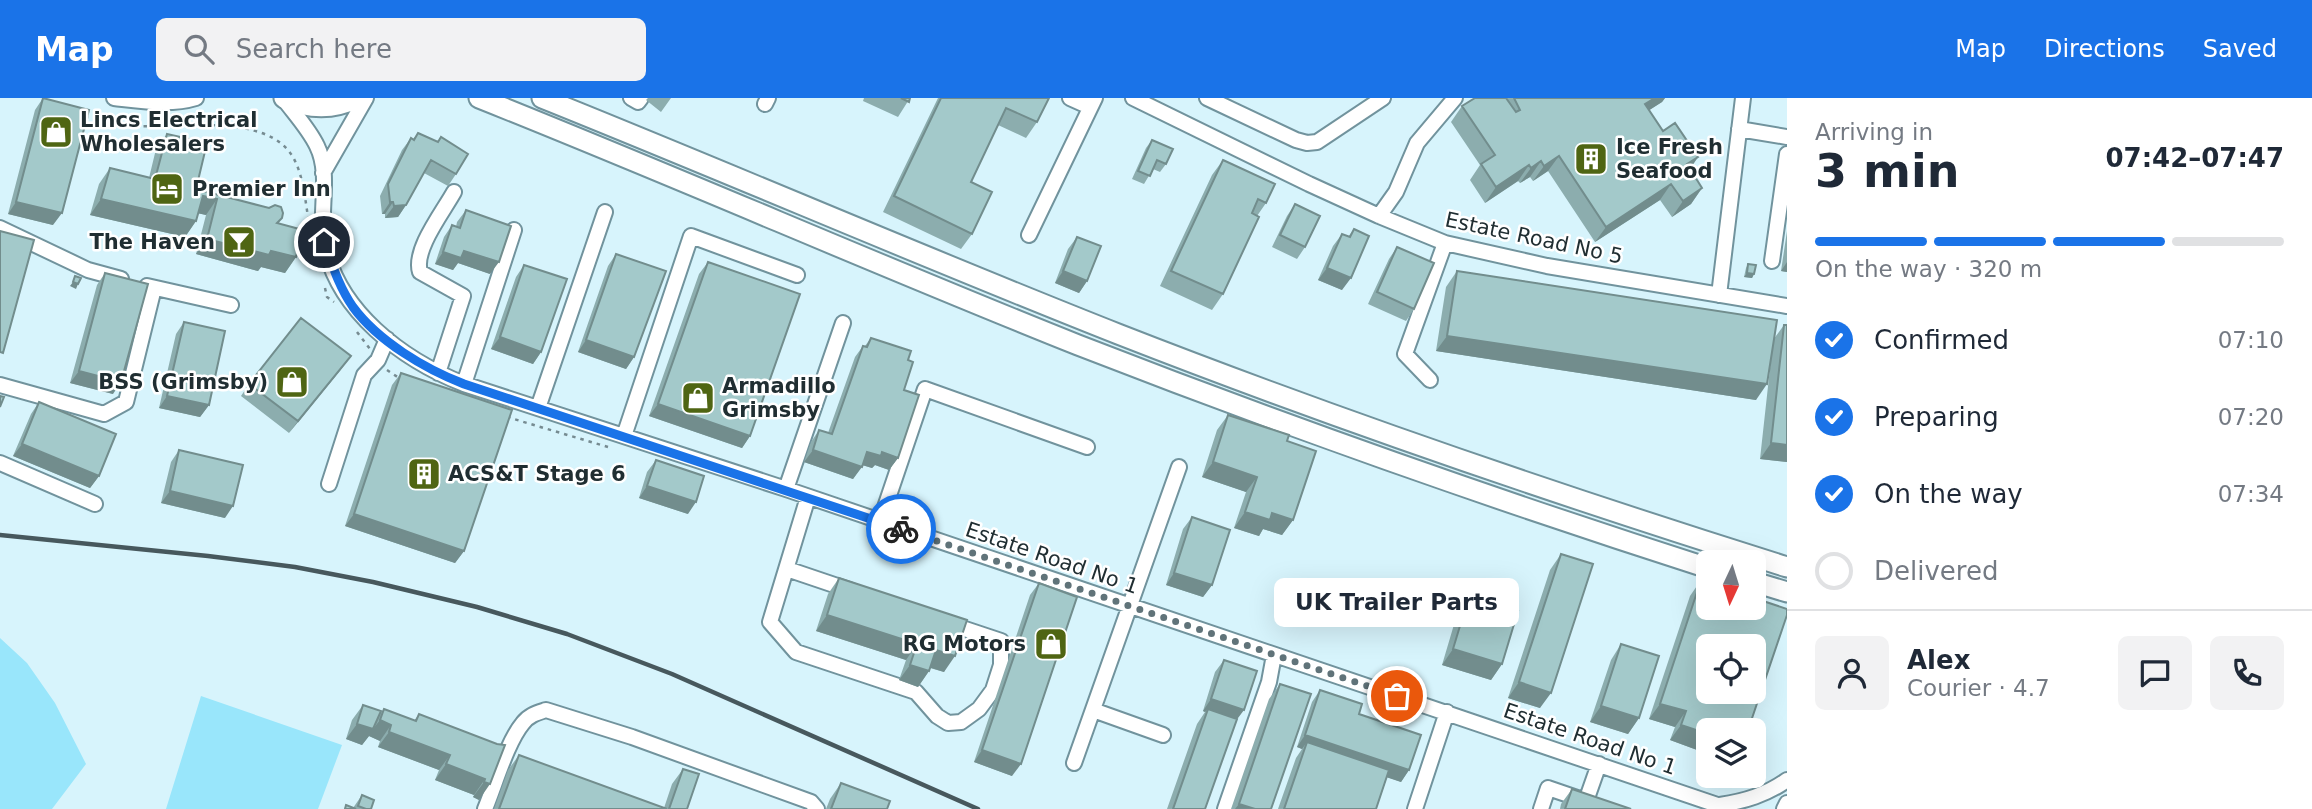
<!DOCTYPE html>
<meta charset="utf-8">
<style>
:root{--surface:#fff;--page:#f2f2f3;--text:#1f2937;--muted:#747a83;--line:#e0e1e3;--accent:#1a73e8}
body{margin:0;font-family:"DejaVu Sans",sans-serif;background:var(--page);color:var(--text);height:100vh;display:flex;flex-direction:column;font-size:26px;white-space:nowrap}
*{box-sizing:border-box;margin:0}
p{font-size:23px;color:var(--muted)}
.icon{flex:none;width:38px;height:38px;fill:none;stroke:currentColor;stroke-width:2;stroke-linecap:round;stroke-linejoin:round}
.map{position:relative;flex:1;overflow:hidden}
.sheet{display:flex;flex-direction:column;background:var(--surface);width:525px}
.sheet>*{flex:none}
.needle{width:46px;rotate:184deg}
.tools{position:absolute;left:1696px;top:452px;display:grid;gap:14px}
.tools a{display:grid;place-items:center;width:70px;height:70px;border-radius:10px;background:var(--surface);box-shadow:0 7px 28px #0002;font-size:35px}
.pin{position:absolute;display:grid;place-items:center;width:60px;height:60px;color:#fff;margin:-30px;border:4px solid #fff;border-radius:50%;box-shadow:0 2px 7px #0007}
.courier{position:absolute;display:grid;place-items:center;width:70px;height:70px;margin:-35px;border:5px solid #1a73e8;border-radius:50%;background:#fff;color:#222;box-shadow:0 2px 9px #0007}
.bubble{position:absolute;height:49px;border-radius:10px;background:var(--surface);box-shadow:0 7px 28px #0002;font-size:23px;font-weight:800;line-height:49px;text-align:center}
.overview em{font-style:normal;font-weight:800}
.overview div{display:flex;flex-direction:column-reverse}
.overview{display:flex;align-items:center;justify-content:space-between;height:119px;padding:0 28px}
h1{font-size:46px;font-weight:800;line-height:52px}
.bar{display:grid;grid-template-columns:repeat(4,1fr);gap:10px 7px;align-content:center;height:84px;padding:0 28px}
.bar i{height:9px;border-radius:5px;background:var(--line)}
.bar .on{background:var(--accent)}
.bar p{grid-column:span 4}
.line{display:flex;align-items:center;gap:18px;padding:0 28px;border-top:2px solid var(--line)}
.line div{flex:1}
.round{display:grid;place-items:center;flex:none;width:74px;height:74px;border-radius:10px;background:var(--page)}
ol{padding:0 28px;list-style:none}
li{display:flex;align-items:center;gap:21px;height:77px}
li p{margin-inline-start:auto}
li .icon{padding:7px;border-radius:50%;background:var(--accent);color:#fff;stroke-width:4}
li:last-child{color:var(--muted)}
li i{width:38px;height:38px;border:4px solid var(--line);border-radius:50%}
header{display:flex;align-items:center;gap:42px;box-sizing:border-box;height:98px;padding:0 35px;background:var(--accent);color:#fff}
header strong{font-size:33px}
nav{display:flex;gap:38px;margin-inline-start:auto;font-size:24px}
.search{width:490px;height:63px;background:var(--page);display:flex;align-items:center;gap:18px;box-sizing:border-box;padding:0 24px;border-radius:10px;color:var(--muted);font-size:26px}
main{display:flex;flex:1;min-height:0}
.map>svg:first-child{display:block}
.green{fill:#99e6fb}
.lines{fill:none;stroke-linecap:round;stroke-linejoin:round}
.minor-casing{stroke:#71939d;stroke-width:18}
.highway-casing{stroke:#71939d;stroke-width:23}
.path{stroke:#768b91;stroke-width:2.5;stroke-dasharray:3.5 5;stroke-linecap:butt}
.minor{stroke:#fff;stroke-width:14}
.highway{stroke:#fff;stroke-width:19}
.rail{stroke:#47585d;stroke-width:4.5}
.wall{fill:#8cadae}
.shaded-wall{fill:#728d8d}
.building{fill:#a3c9ca;stroke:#728d8d;stroke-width:2;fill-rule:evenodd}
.done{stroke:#607379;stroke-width:7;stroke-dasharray:0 12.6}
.route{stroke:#1a73e8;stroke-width:9}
.labels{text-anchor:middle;stroke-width:5;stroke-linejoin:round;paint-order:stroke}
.poi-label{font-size:21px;font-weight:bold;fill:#202e32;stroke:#fff;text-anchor:start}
.street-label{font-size:21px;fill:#202e32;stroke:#fff}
</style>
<header>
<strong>Map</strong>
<div class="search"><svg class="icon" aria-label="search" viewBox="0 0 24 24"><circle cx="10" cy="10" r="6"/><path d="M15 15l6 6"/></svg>Search here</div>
<nav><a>Map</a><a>Directions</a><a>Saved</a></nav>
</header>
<main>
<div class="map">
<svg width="1787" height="711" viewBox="0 0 1787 711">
<rect width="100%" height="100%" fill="#d7f4fc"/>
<path class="green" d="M0 540 27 565 55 605 86 666 52 711H0Z
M201 598 342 647 318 711H166Z"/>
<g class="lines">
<defs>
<path id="minor" d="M114 0C140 3 170 8 196 0
M283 0C294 15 309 31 317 48 331 76 319 113 324 143 336 213 403 262 464 286L786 391 1729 711
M631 0 638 4 641 0
M1070 0 1090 9
M1133 0 1309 86 1379 118 1445 145 1547 168 1787 208
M1207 0 1296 42 1307 45 1317 44 1383 0
M765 6 768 0
M1739 31 1787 39
M323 75 366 0
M1379 118 1396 94 1417 45 1455 0
M0 130 88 172 121 181
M1029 137 1095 0
M1772 163 1787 56
M147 188 231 207
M1719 197 1743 0
M438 275 463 198 420 174C413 152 443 114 454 94
M1430 282 1405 256 1445 145
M464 286 514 132
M0 287 104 316 126 304 154 190
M538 310 605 114
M624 338 691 138 797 177
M0 365 95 406
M329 386 364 277 378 262 387 241
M786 391 843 225
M808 399 770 524 796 554 916 594 937 618 948 625 961 624 979 611 993 592 1001 567V543L947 525
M880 424 925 291 1087 349
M787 471 852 493
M1093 612 1163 637
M1074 665 1179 369
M1720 707C1745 703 1766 697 1787 682
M485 711C495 687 507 644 523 625 529 617 537 615 546 612L632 639 811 704 817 711
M1225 711 1269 584 1274 557
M1415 711 1447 614
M1541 711 1548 690 1586 703 1599 666
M1784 711 1787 705"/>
<path id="highway" d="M284 0C308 11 333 12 357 0
M479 0C680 80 877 167 1078 247 1286 328 1496 402 1708 470
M542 0C734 77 925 160 1118 236 1338 322 1561 398 1787 469
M1754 484 1787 494"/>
</defs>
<use href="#minor" class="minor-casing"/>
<use href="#highway" class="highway-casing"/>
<path class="path" d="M85 19C101 22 117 28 133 28 177 31 269 13 294 61 303 78 305 100 308 119
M325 190 327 199 334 204
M357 234 370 251
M387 272 399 280
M507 319 608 349"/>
<use href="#minor" class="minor"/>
<use href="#highway" class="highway"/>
<path class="rail" d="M0 437 208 458 295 469 373 484 477 509 567 536 672 576 978 711"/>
</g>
<path class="wall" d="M43 0 53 127 8 116 35 12Z
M648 0H671L661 14 646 2Z
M864 0H910L898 19 863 3Z
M938 0H1049L1037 24 1026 40 998 27 971 84 972 136 961 151 883 114Z
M1475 0H1665L1662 4 1649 12 1663 33 1698 59 1690 71 1702 90 1691 106 1672 119 1660 102 1595 144 1548 73 1533 83 1530 79 1520 85 1518 83 1485 105 1470 82 1480 67 1451 24 1462 8Z
M418 35 438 44 441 39 456 76 448 88 424 75 406 107 398 119 385 120V116H382L380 98 402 52 411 40 413 41Z
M167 36 196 91 282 120 278 125 296 159 285 175 261 169 258 173 196 156 206 117 198 115 196 123 185 139 90 117 99 86 110 70 149 80 156 51Z
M1152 42 1166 66 1160 74 1153 71 1144 86 1132 81 1146 50Z
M1223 62 1266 105 1257 118 1223 196 1212 212 1160 188 1212 77Z
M1295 106 1305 149 1297 161 1272 149 1287 118Z
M466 112 490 176 458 165 453 172 435 166 444 139 452 127 456 129 457 124Z
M1354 131 1342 192 1318 182 1333 148 1342 136 1348 139Z
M1787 133V174L1781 173Z
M1077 139 1087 183 1079 195 1055 185 1068 151Z
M1397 149 1414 211 1406 223 1368 206 1389 161Z
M616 156 634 259 626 271 578 254 608 168Z
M708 164 750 338 742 350 649 318 699 176Z
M1748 166 1754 176 1752 180 1744 179 1746 170Z
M524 167 541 254 533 266 491 251 516 179Z
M1457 173 1773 242 1784 227H1787V364L1760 361 1773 243 1756 302 1436 253 1446 189Z
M105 175 113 296 70 285 97 187Z
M184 224 209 307 200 319 159 310 176 236Z
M871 240 908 262 904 292 898 360 889 372 875 367 872 370 862 367 853 381 804 364 811 344 819 332 828 335 855 259 863 248H865Z
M342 270 289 335 241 298 249 286Z
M401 275 464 453 455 465 345 428 392 287Z
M39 304 99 378 90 390 13 358 31 316Z
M1228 317 1287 343 1293 422 1282 437 1263 431 1259 438 1234 430 1246 394 1202 379 1217 332Z
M179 352 225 420 161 405 171 364Z
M656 362 688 416 639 400 647 374Z
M1192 419 1212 487 1203 499 1166 487 1183 431Z
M1561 456 1540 610 1508 600 1550 472Z
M839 480 967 522 944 574 930 570 929 573 918 589 899 582 906 562 816 533 828 496Z
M1701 482 1708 632V656L1670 642 1675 629 1649 621 1690 498Z
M1039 485 1012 678 974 664 1030 497Z
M1469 498 1502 566 1491 582 1442 567 1458 513Z
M1621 546 1639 620 1628 636 1590 624 1611 562Z
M1224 562 1236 624 1205 711H1167L1197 626 1205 614 1203 613 1215 574Z
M1280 586 1271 711H1231L1269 601Z
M1320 592 1359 616 1409 672 1401 684 1387 679 1376 711H1278L1296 660 1302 651 1297 649 1312 604Z
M363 607 379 618 384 611 414 623 419 616 497 646 479 702 473 699 474 697 435 682 439 672 378 649 380 643 369 638 362 647 346 641 352 622Z
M519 657 664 710 672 686 683 671 687 711H494L508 672Z
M841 685 887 711H826L830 701Z
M1572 691 1631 711H1560L1561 706Z
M362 697 371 711H344L346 707 353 710Z"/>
<path class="shaded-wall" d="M1655 0H1665L1662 4 1634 22 1645 6Z
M1559 58 1548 73 1533 83 1544 68Z
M1698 59 1687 75V66Z
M1541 63 1530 79 1520 85 1531 70Z
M1529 67 1518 83 1485 105 1496 89Z
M1671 86 1660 102 1595 144 1606 129Z
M1702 90 1691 106 1672 119 1683 103Z
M203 98 217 101 206 117 192 114Z
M101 101 196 123 185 139 90 117Z
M16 104 62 115 53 127 8 116Z
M390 104H393L385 116H382Z
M406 107 398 119 385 120 394 108Z
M207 141 271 153 296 159 285 175 261 169 258 173 196 156Z
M464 153 499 164 490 176 458 165 453 172 435 166 443 154Z
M1787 164V174L1781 173Z
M1327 170 1351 180 1342 192 1318 182Z
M1063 173 1087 183 1079 195 1055 185Z
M1747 175 1754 176 1752 180 1744 179Z
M73 184 78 186 76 191 70 188Z
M1447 238 1767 286 1756 302 1436 253Z
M500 239 541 254 533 266 491 251Z
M586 242 634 259 626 271 578 254Z
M351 258 342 270 289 335 298 323Z
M79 273 121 284 113 296 70 285Z
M167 298 209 307 200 319 159 310Z
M658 306 750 338 742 350 649 318Z
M1771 345 1787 347V364L1760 361Z
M22 346 99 378 90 390 13 358Z
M813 352 862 369 853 381 804 364Z
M867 354H882L898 360 889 372 875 367 872 370 859 366Z
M1213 364 1257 379 1246 394 1202 379Z
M647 388 696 404 688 416 639 400Z
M170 393 233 408 225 420 161 405Z
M1245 414 1272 415 1293 422 1282 437 1263 431 1259 438 1234 430Z
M354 416 464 453 455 465 345 428Z
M1174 475 1212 487 1203 499 1166 487Z
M827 517 917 546 906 562 816 533Z
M1453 551 1502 566 1491 582 1442 567Z
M936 552 955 558 944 574 925 568Z
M910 567 929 573 918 589 899 582Z
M1519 584 1551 595 1540 610 1508 600Z
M1211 601 1244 612 1235 624 1208 611 1205 614 1203 613Z
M1660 606 1686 613 1675 629 1649 621Z
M1601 608 1639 620 1628 636 1590 624Z
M380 622 391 627 380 643 369 638 362 647 346 641 357 626 373 631Z
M1681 627 1708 636V656L1670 642Z
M389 634 450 657 439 672 378 649Z
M1305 637 1409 672 1401 684 1304 652 1307 644 1302 651 1297 649Z
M982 652 1021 666 1012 678 974 664Z
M446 666 485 681 474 697 435 682Z
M484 684 490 686 479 702 473 699Z
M1239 706 1255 711H1235Z"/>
<path class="building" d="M43 0 89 12 62 115 16 104Z
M901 0H910L909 4Z
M941 0H1049L1037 24 1006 10 971 84 992 94 972 136 894 98Z
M1475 0H1506L1516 14 1520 12 1514 0H1655L1645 6 1663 33 1675 25 1698 59 1687 66 1702 90 1683 103 1671 86 1606 129 1559 58 1544 68 1541 63 1531 70 1529 67 1496 89 1481 66 1495 57 1462 8Z
M418 35 438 44 441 39 468 56 456 76 431 62 406 107 394 108 393 104H390L388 86 411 40 414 42Z
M167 36 207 45 196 91 269 110 275 107 281 109 283 115 282 120 277 125 303 132 296 159 271 153 269 157 207 141 217 101 203 98 196 123 101 101 110 70 155 81Z
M1152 42 1173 51 1166 66 1157 62 1150 78 1138 73Z
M1223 62 1275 86 1266 105 1258 101 1252 115 1259 119 1223 196 1171 173Z
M1295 106 1320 118 1305 149 1280 137Z
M466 112 511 128 499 164 464 153 461 160 443 154 452 127 460 130Z
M1354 131 1369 138 1351 180 1327 170 1342 136 1350 139Z
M0 133 34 142 3 255 0 254Z
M1077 139 1101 148 1087 183 1063 173Z
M1397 149 1434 165 1414 211 1377 194Z
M616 156 666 173 634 259 586 242Z
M708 164 800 196 750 338 658 306Z
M1748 166 1756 167 1754 176 1747 175Z
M524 167 567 181 541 254 500 239Z
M1457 173 1777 222 1767 286 1447 238Z
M105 175 148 186 121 284 79 273Z
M75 178 81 180 78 186 73 184Z
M301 220 351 258 298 323 249 286Z
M184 224 225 233 209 307 167 298Z
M1784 227H1787V347L1771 345Z
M871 240 911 253 908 262 913 264 904 292 919 297 898 360 882 354 881 358 867 354 862 369 813 352 819 332 832 336 863 248 867 249Z
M401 275 512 312 464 453 354 416Z
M0 298 4 299 0 309Z
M39 304 116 336 99 378 22 346Z
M1228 317 1289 337 1287 343 1316 353 1293 422 1272 415 1270 422 1245 414 1257 379 1213 364Z
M179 352 243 367 233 408 170 393Z
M656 362 704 378 696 404 647 388Z
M1192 419 1230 432 1212 487 1174 475Z
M1561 456 1593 466 1551 595 1519 584Z
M839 480 967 522 955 558 936 552 929 573 910 567 917 546 827 517Z
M1701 482 1708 485V509H1754V500L1787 511V517L1748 632H1708V636L1681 627 1686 613 1660 606ZM1708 548H1754V593H1708Z
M1039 485 1077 499 1021 666 982 652Z
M1469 498 1518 513 1502 566 1453 551Z
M1621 546 1659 558 1639 620 1601 608Z
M1224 562 1257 573 1244 612 1211 601Z
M1280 586 1311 596 1271 711H1255L1239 706Z
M1320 592 1362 606 1359 616 1421 637 1409 672 1305 637Z
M363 607 381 613 373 631 357 626Z
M384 611 416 623 419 616 497 646 505 647 490 686 484 684 485 681 446 666 450 657 389 634 391 627 380 622Z
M1208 611 1237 621 1205 711H1173Z
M1307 644 1389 672 1376 711H1284Z
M519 657 667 711H499Z
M683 671 699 676 687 711H669Z
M841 685 890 703 887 711H831Z
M1572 691 1631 711H1565Z
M362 697 374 702 371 711H366L358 708Z
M346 707 356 711H345Z"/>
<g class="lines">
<path class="done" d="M901 431 1397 598"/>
<path class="route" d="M324 144C332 166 339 189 353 209 378 243 425 271 464 286L901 431"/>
</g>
<defs>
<symbol id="shop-square" viewBox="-11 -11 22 22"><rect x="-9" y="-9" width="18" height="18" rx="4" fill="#4f6513" stroke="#fff"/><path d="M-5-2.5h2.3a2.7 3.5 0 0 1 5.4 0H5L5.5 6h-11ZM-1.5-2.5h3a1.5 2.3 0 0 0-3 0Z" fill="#fff"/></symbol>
<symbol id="building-square" viewBox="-11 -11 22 22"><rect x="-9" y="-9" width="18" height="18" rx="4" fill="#4f6513" stroke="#fff"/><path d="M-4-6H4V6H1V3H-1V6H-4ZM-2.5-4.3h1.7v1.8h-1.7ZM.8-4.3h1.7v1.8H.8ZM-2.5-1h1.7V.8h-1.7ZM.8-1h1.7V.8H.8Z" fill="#fff"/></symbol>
<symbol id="hotel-square" viewBox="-11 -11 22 22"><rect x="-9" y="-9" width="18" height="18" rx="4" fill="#4f6513" stroke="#fff"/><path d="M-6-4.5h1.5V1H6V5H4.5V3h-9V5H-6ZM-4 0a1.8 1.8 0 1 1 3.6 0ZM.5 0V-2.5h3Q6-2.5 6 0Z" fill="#fff"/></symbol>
<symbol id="bar-square" viewBox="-11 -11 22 22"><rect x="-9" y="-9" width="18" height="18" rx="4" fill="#4f6513" stroke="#fff"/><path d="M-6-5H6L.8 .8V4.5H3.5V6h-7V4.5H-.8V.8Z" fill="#fff"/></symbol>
</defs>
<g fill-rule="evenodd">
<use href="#shop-square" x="37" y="15" width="38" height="38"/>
<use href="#building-square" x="1572" y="42" width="38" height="38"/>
<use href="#hotel-square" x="148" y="72" width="38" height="38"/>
<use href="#bar-square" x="220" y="125" width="38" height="38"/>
<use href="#shop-square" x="273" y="265" width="38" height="38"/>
<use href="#shop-square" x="679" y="281" width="38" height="38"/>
<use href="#building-square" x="405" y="357" width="38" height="38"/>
<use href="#shop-square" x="1032" y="527" width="38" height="38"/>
</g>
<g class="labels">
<g class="poi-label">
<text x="80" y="29">Lincs Electrical<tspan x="80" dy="24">Wholesalers</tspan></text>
<text x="1616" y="56">Ice Fresh<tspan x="1616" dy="24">Seafood</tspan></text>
<text x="192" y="98">Premier Inn</text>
<text x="215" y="151" text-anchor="end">The Haven</text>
<text x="268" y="291" text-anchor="end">BSS (Grimsby)</text>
<text x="722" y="295">Armadillo<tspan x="722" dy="24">Grimsby</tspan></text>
<text x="448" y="383">ACS&amp;T Stage 6</text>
<text x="1026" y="553" text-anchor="end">RG Motors</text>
</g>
<g class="street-label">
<text transform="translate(1534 140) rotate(12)" y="7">Estate Road No 5</text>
<text transform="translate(1052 460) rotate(19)" y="7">Estate Road No 1</text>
<text transform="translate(1590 641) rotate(19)" y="7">Estate Road No 1</text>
</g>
</g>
</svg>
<div class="tools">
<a><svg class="needle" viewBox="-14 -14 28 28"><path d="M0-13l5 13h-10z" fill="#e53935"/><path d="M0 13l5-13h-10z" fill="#747a83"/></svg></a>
<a><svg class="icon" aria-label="locate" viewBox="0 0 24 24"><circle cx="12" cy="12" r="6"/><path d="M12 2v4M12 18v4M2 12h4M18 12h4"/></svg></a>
<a><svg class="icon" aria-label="layers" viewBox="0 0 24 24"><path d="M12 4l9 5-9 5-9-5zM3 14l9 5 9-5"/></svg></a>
</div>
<div class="pin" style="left:1397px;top:598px;background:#ea580c"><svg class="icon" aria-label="bag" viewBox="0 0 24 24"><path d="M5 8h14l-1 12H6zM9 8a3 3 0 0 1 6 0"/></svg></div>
<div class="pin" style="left:324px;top:144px;background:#1f2937"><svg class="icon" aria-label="home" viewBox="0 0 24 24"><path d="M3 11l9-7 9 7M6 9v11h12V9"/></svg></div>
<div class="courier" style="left:901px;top:431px"><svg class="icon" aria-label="bike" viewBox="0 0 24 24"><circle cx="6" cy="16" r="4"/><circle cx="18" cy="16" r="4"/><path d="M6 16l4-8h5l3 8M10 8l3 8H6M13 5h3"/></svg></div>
<div class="bubble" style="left:1274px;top:480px;width:245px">UK Trailer Parts</div>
</div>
<section class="sheet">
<div class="overview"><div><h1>3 min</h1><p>Arriving in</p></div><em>07:42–07:47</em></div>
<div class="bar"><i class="on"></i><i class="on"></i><i class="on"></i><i></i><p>On the way · 320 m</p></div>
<ol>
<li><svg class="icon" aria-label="check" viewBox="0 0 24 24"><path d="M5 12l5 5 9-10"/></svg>Confirmed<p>07:10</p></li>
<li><svg class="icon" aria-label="check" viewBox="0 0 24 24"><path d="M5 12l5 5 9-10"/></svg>Preparing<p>07:20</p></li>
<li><svg class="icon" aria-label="check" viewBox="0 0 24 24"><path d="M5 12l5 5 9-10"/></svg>On the way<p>07:34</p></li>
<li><i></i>Delivered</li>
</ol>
<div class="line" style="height:126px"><a class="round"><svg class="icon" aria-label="person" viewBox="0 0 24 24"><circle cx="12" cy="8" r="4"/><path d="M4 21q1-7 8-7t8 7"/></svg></a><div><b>Alex</b><p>Courier · 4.7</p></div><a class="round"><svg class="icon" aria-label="chat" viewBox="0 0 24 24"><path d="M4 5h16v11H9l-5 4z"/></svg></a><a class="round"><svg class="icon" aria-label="phone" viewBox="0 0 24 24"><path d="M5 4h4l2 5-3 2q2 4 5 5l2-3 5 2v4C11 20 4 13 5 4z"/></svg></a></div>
</section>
</main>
